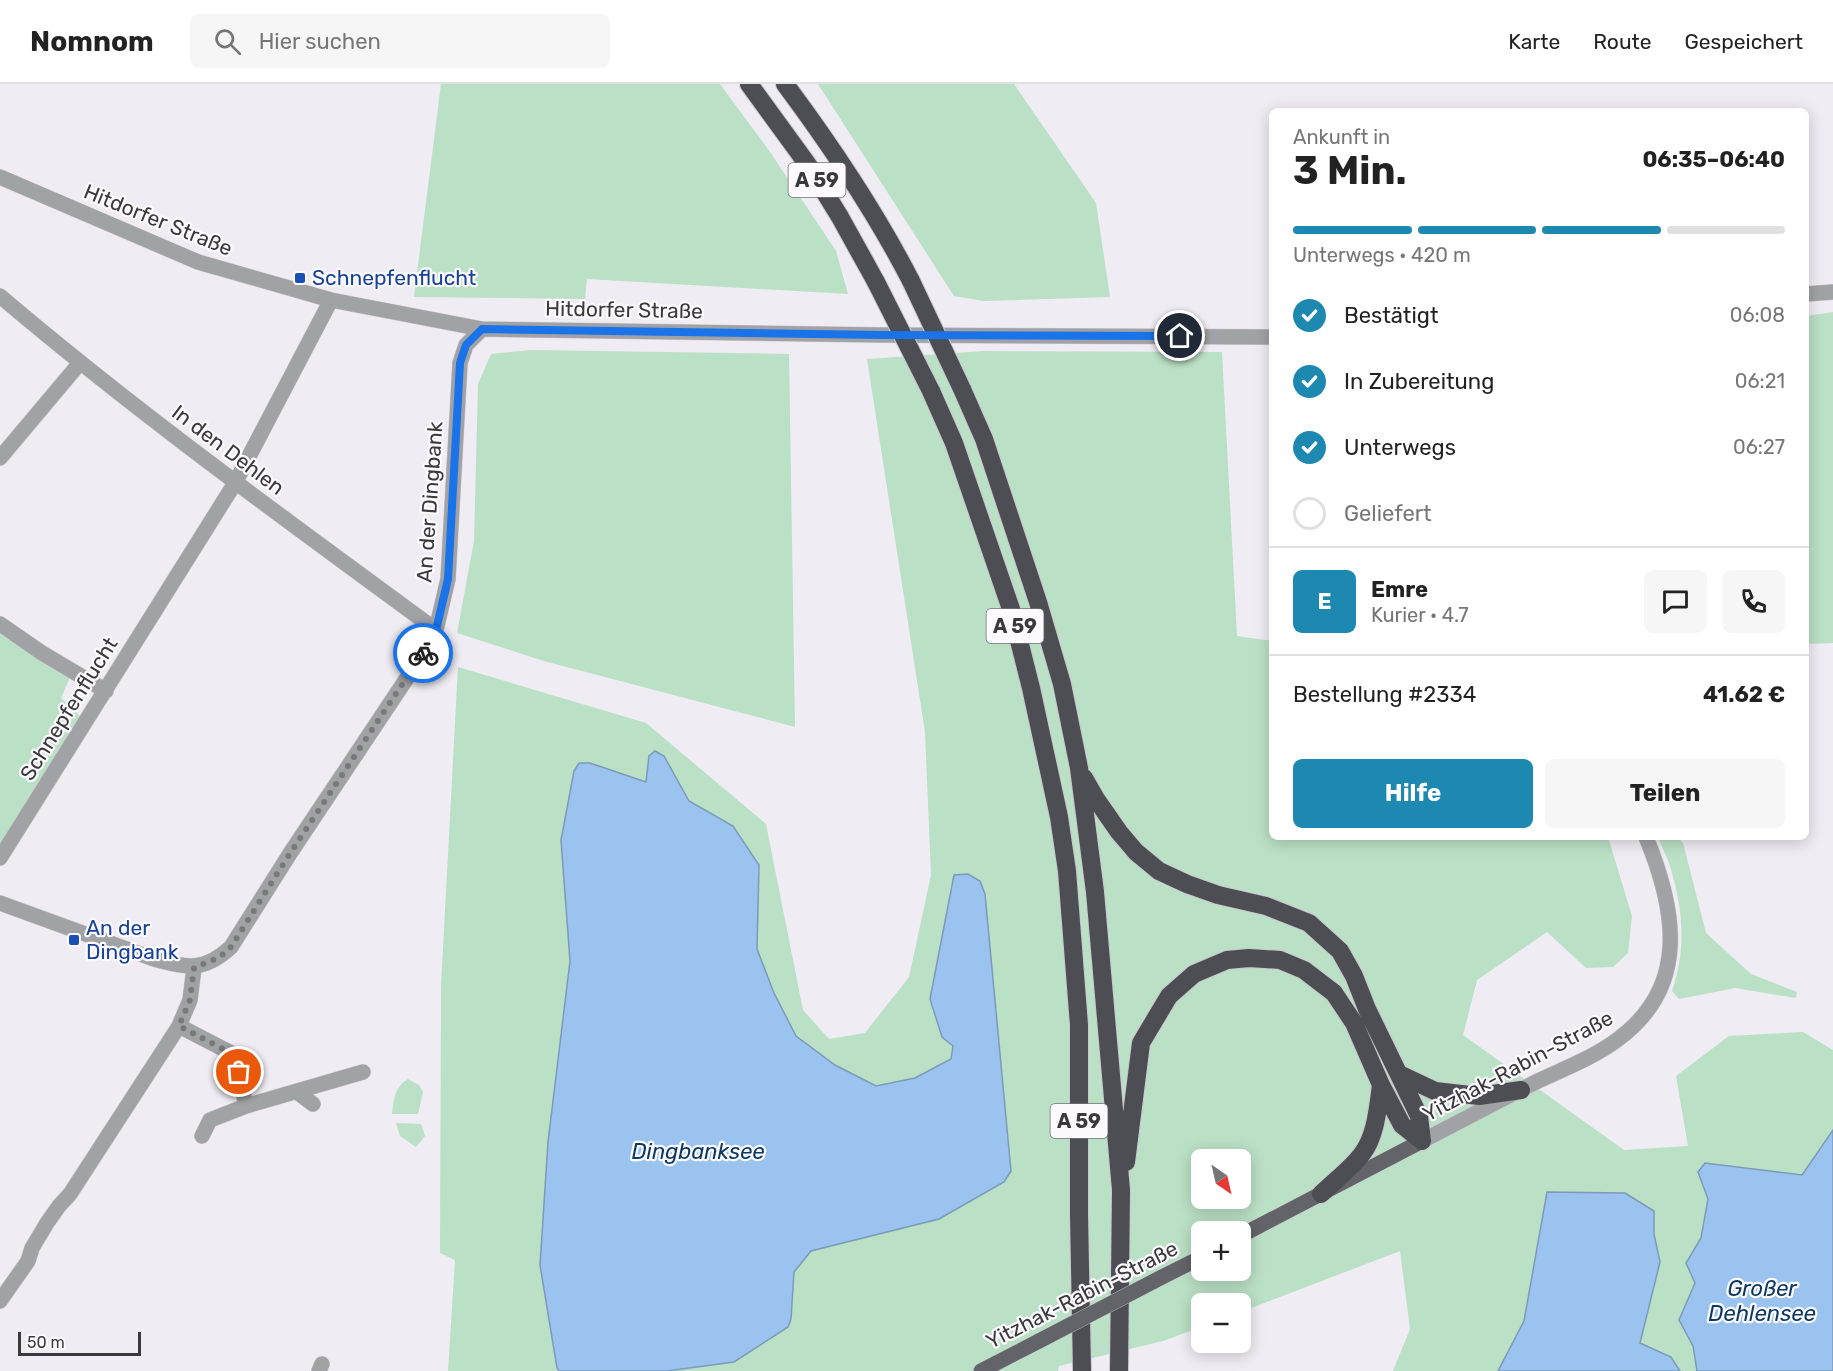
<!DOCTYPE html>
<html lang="de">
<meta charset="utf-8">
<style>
:root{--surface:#fff;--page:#f6f6f6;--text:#222;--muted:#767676;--line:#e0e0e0;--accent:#1d89b0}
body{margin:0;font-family:Rubik,sans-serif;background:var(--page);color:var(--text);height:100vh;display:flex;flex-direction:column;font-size:22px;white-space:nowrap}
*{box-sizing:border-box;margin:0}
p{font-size:20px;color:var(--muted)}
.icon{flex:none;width:33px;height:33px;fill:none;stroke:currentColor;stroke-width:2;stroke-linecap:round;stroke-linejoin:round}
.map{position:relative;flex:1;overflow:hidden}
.drawer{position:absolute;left:1269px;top:24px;width:540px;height:732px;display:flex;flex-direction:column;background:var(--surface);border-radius:9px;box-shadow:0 3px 15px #0003}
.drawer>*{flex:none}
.needle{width:39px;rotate:146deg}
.fabs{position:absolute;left:1191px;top:1065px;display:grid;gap:12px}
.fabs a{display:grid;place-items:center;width:60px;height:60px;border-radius:9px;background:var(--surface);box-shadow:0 3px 15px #0003;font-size:30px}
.scale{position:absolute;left:18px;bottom:15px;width:123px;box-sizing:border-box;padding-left:6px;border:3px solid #3a393b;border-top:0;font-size:16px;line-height:21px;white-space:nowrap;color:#3a393b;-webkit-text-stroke:4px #fcfafe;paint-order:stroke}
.pin{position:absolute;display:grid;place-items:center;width:51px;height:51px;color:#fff;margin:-26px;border:3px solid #fff;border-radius:50%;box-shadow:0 2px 6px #0007}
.courier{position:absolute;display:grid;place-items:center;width:60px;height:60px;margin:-30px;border:4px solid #1a73e8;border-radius:50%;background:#fff;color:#222;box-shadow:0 2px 8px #0007}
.headline em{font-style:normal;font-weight:700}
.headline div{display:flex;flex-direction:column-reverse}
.headline{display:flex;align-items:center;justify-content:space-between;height:102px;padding:0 24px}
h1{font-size:39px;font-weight:700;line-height:45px}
.bar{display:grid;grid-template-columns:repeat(4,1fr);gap:9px 6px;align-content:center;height:72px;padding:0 24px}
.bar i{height:8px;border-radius:4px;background:var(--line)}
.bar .on{background:var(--accent)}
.bar p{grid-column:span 4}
.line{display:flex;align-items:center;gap:15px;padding:0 24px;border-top:2px solid var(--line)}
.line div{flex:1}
.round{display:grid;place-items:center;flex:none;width:63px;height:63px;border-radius:9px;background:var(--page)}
ol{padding:0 24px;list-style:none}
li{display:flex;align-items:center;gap:18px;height:66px}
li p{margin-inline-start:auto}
li .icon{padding:6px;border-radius:50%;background:var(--accent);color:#fff;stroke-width:4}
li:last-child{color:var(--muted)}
li i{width:33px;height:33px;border:3px solid var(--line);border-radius:50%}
.cta{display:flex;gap:12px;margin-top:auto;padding:12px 24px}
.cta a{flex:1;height:69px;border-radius:9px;background:var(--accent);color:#fff;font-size:24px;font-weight:700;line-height:69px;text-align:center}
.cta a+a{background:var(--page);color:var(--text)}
header{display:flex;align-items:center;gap:36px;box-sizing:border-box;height:84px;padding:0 30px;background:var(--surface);border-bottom:2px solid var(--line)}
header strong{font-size:28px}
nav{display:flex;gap:33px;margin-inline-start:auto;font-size:21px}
.search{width:420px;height:54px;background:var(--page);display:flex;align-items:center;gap:15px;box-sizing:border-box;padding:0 21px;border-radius:9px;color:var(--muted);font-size:22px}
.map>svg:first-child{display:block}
.green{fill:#bae0c5;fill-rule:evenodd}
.water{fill:#9ac3ef;stroke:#7d9ab9;stroke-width:1.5}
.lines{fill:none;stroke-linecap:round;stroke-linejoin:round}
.minor-casing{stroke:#cbc8ce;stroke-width:16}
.major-casing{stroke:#cbc8ce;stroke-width:16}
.highway-casing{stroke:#cbc8ce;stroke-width:20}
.minor{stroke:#a1a2a5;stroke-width:15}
.major{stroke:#636469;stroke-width:15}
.highway{stroke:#4d4e54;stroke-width:18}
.major-bridge-casing{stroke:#cbc8ce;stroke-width:16;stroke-linecap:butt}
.highway-bridge-casing{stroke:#cbc8ce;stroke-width:20;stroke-linecap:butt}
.major-bridge{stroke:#636469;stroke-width:15}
.highway-bridge{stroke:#4d4e54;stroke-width:18}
.done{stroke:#79787b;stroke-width:6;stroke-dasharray:0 10.8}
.route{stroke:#1a73e8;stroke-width:8}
.transit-dot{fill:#1a4fb4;stroke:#fcfafe;stroke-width:2}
.labels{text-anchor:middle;stroke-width:4.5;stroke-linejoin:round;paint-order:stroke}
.shield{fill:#fcfafe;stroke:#747376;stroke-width:1.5}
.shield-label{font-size:20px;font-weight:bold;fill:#3a393b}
.street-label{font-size:21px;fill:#3a393b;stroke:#fcfafe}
.transit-label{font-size:21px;fill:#164399;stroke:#fcfafe;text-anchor:start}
.water-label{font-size:22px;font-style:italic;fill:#0c3961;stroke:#fcfafe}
</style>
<header>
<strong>Nomnom</strong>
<div class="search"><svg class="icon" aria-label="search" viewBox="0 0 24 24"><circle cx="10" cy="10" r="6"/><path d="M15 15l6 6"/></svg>Hier suchen</div>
<nav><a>Karte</a><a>Route</a><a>Gespeichert</a></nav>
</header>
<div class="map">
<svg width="1833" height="1287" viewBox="0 0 1833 1287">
<rect width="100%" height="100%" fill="#efecf3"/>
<path class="green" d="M441 0H720L770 68 836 167 848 210 587 195 585 215 414 213Z
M818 0H1014L1096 119 1110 213 984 217 954 212Z
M1833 228V559L1806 560V232Z
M531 266 789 270 795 643 544 577 457 549 474 457 478 300 491 270Z
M984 267 1222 268 1237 552 1272 557V753H1608L1632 832 1628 869 1613 883 1586 884 1547 848 1477 896 1463 951 1624 1066 1688 1062 1676 992 1729 952 1803 948 1833 966V1046L1803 1091 1705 1079 1708 1115 1701 1154 1686 1179 1695 1199 1679 1236 1693 1262 1697 1287H1680L1671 1273 1640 1260 1660 1178 1653 1150 1654 1127 1625 1109 1547 1108 1524 1237 1498 1287H1393L1410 1245 1400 1167 1241 1228 1240 1220H1202L1201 1243 1163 1257 1059 1282 1058 1287H667L734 1278 791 1235 794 1188 811 1167 852 1156 1011 1086 985 810 954 791 930 915 942 952 954 962 951 975 915 994 876 1002 835 981 796 952 774 909 757 865 759 781 733 742 689 717 664 673 649 672 646 698 590 679 574 687 561 756 570 877 548 1058 540 1181 557 1284 559 1287H448L455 1176 440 1169 441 902 458 583 646 639 766 740 803 926 829 955 865 949 909 893 931 791 925 648 867 275ZM1202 1076H1240V1114H1202ZM1202 1148H1240V1186H1202Z
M0 550 70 593 61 614 80 632 0 760Z
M1658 753H1678L1683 759 1706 849 1751 890 1797 908 1796 914 1735 904 1679 915 1672 907C1687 862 1683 824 1669 779 1666 770 1661 762 1658 753Z
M408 995 419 1001 423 1008 418 1030H392C394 1016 394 1003 408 995Z
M396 1039 421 1040 425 1052 416 1063 400 1052Z"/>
<path class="water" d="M655 667 664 672 689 717 733 742 759 781 757 865 774 909 796 952 835 981 876 1002 915 994 951 975 953 962 942 953 930 915 954 791 968 790 980 797 985 810 1011 1087 1004 1098 939 1135 811 1167 794 1188 791 1235 788 1243 734 1278 667 1287H559L557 1284 540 1181 548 1058 570 877 561 756 574 687 579 679H590L646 698 649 672Z
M1833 1046V1287H1697L1693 1262 1679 1236 1695 1199 1686 1179 1701 1154 1708 1115 1698 1088 1705 1079 1802 1091Z
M1547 1108 1625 1109 1654 1127V1150L1660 1178 1640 1259 1671 1273 1680 1287H1498L1524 1237Z"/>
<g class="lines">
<defs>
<path id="minor" d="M0 93 198 178 331 216 482 245 882 251 1272 253
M1806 210 1833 208
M0 212C140 331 288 437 436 546
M0 374 79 280
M0 540 42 569 106 607
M0 774 235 399 331 216
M0 819 154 875C188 884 204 888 231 863L289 771 419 576 436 546 448 495 460 279 466 261 482 245
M179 942 235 971 246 1022 363 988
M297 1008 313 1020
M202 1052 210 1036 246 1022
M1422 1057C1461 1037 1500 1016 1540 996 1566 984 1594 973 1617 956 1690 903 1676 826 1646 753
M0 1217 28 1177 32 1164 47 1139 59 1122 70 1110 179 942 190 916 194 884
M319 1287 322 1280"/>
<path id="major" d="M1240 1152 1422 1057
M1162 1193 1202 1173
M981 1287 1039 1257"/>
<path id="highway" d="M749 0 808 81 840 133 876 198
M785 0C832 63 875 127 911 197
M962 305 984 355 1038 518 1062 600 1079 684 1095 808 1121 1106 1119 1287
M931 307 954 359 1011 525 1031 604 1059 733 1067 787 1079 941V1130L1082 1287
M1084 694 1096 715 1119 748 1136 768 1159 787 1187 800 1218 811 1266 822 1309 839 1340 867 1354 892 1367 925 1419 1032 1422 1057
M1401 991 1435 1007 1479 1012 1521 1006
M1126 1078 1141 959 1169 912 1194 890 1227 876 1249 874 1280 876 1304 886 1334 909 1354 939 1381 1001 1402 1041 1422 1057
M1321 1110C1334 1097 1351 1085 1362 1070 1376 1052 1378 1023 1381 1001"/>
</defs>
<use href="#minor" class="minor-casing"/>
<use href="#major" class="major-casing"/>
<use href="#highway" class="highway-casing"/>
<use href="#minor" class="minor"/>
<use href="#major" class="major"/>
<use href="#highway" class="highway"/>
<defs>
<path id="major-bridge" d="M1039 1257 1162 1193"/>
<path id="highway-bridge" d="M911 197 962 305
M876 198 931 307"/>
</defs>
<use href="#major-bridge" class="major-bridge-casing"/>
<use href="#highway-bridge" class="highway-bridge-casing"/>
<use href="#major-bridge" class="major-bridge"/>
<use href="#highway-bridge" class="highway-bridge"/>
</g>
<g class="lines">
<path class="done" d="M239 988 235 971 179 942 190 916 194 884 220 873 231 863 289 771 423 569"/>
<path class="route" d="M423 569 436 546 448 495 460 279 466 261 482 245 882 251 1180 252"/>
</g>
<g class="transit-dot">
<rect x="294" y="188" width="12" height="12" rx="3"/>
<rect x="68" y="850" width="12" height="12" rx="3"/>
</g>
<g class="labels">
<g class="shield">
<rect x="788.5" y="79" width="57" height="34" rx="4.5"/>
<rect x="986.5" y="525" width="57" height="34" rx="4.5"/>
<rect x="1050.5" y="1020" width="57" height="34" rx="4.5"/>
</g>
<g class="shield-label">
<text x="817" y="103">A 59</text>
<text x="1015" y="549">A 59</text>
<text x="1079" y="1044">A 59</text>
</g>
<g class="street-label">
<text transform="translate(158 136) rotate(22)" y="7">Hitdorfer Straße</text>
<text transform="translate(624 226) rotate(1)" y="7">Hitdorfer Straße</text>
<text transform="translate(228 366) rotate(37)" y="7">In den Dehlen</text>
<text transform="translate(430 418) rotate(-86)" y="7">An der Dingbank</text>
<text transform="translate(69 625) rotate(-58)" y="7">Schnepfenflucht</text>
<text transform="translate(1518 982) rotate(-28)" y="7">Yitzhak-Rabin-Straße</text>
<text transform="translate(1082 1211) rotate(-27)" y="7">Yitzhak-Rabin-Straße</text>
</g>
<g class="transit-label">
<text x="312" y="201">Schnepfenflucht</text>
<text x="86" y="851">An der<tspan x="86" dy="24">Dingbank</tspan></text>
</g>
<g class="water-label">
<text x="698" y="1075">Dingbanksee</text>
<text x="1762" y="1212">Großer<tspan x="1762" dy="25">Dehlensee</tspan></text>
</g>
</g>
</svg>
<div class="fabs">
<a><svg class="needle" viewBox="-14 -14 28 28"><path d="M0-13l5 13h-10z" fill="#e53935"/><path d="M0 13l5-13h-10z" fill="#767676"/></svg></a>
<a>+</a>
<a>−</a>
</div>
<div class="scale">50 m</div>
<div class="pin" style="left:239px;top:988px;background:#ea580c"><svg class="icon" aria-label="bag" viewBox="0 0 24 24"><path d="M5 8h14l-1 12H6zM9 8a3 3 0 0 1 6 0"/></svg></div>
<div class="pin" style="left:1180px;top:252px;background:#1f2937"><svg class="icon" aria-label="home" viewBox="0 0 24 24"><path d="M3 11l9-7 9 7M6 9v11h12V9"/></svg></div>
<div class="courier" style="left:423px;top:569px"><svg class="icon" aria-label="bike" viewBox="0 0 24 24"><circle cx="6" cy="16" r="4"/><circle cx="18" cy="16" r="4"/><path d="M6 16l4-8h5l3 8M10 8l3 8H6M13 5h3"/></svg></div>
<section class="drawer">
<div class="headline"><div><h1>3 Min.</h1><p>Ankunft in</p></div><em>06:35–06:40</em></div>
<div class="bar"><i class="on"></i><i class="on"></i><i class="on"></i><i></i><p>Unterwegs · 420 m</p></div>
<ol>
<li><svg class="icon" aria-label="check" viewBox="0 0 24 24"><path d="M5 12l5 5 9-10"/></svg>Bestätigt<p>06:08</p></li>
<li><svg class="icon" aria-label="check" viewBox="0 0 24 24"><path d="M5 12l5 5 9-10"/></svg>In Zubereitung<p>06:21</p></li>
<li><svg class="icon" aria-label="check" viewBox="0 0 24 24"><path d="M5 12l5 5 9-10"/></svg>Unterwegs<p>06:27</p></li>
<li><i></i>Geliefert</li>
</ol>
<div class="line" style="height:108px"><b class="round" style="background:var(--accent);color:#fff">E</b><div><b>Emre</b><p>Kurier · 4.7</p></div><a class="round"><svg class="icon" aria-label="chat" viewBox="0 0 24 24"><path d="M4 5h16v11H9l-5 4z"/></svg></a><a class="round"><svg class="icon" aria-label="phone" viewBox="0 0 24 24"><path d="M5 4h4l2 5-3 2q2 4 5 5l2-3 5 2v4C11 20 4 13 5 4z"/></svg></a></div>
<div class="line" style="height:78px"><div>Bestellung #2334</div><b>41.62 €</b></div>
<div class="cta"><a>Hilfe</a><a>Teilen</a></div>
</section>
</div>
